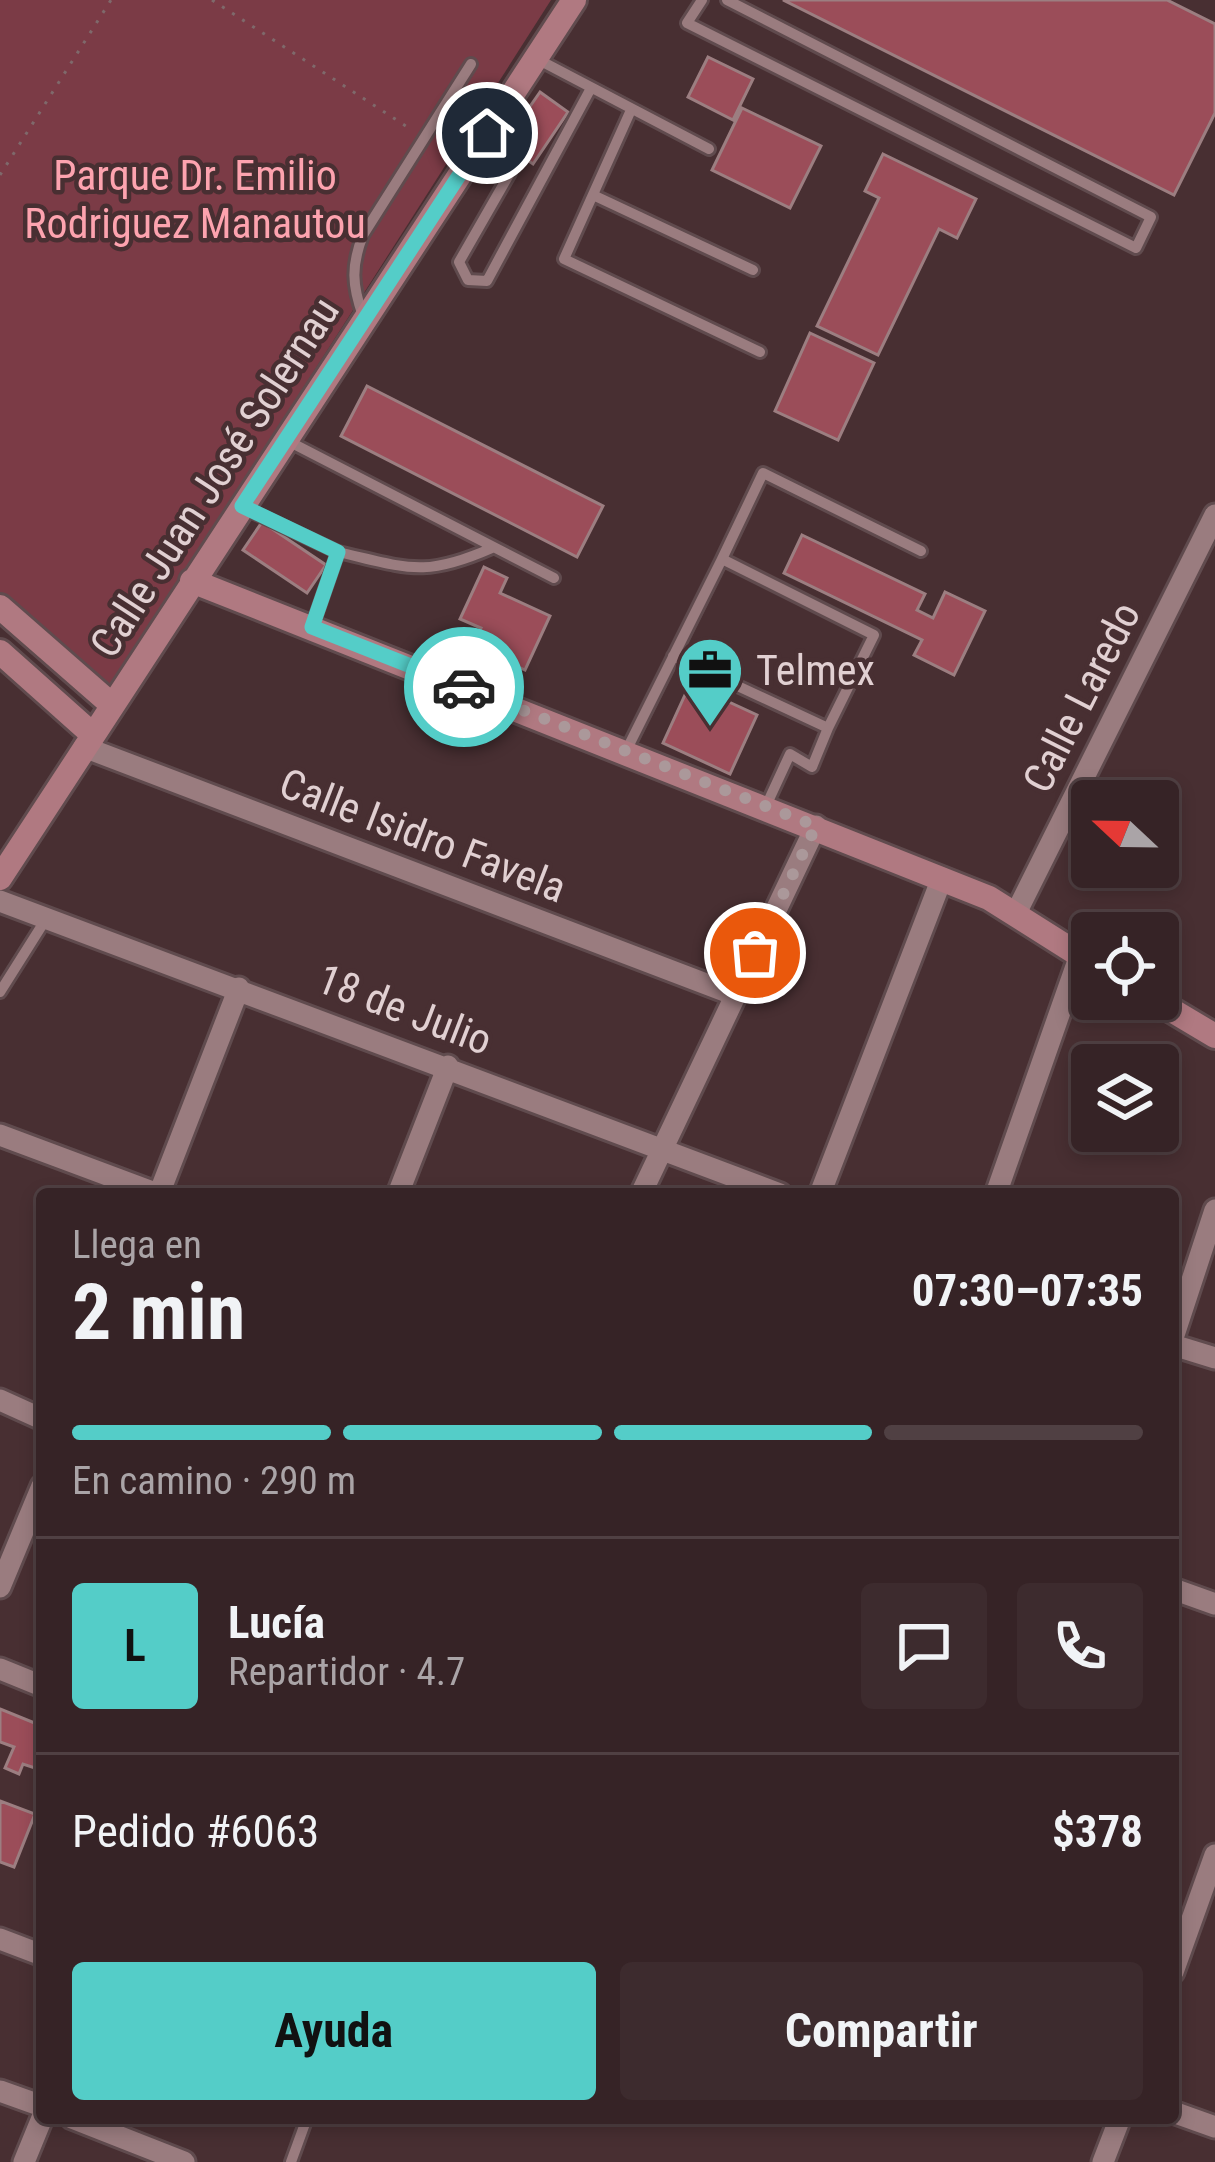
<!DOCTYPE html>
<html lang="es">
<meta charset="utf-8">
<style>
:root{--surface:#362326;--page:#3d2b2e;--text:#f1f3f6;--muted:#aaa4a7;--line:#504043;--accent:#54cdc8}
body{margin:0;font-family:"Roboto Condensed",sans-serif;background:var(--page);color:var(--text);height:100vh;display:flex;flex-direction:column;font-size:45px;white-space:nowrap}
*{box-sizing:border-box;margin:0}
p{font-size:39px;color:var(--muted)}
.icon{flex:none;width:66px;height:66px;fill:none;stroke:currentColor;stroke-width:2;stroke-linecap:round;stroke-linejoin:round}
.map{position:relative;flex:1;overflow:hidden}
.drawer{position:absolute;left:36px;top:1188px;width:1143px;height:936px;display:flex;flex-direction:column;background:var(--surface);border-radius:12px;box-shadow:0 6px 18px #0003,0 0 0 3px var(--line)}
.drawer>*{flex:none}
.needle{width:78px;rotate:292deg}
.controls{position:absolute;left:1071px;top:780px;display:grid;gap:24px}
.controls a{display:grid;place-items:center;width:108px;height:108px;border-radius:12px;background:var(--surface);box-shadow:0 6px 18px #0003,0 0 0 3px var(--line);font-size:60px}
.pin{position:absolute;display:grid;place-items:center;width:102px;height:102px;color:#fff;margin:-51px;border:6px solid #fff;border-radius:50%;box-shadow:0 3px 12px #0007}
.courier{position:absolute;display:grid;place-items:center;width:120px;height:120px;margin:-60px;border:9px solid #54cdc8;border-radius:50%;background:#fff;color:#222;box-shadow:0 3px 15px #0007}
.headline em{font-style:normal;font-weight:700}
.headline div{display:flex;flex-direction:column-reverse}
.headline{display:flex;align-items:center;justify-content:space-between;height:204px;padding:0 36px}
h1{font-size:78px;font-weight:700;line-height:90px}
.bar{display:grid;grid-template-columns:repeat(4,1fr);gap:18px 12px;align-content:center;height:144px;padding:0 36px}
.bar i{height:15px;border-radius:9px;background:var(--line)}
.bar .active{background:var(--accent)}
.bar p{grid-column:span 4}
.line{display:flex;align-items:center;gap:30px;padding:0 36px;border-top:3px solid var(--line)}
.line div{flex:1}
.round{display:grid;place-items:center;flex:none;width:126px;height:126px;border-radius:12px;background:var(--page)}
.primary-button{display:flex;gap:24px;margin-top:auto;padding:24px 36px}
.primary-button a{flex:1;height:138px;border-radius:12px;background:var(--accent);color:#111;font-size:48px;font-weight:700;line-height:138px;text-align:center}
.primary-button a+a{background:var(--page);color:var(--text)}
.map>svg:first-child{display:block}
.green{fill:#7b3b46}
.building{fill:#9b4d59;stroke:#9c7e81;stroke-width:3}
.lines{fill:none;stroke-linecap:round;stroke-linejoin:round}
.lane-casing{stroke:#604b4e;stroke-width:16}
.street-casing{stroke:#604b4e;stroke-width:27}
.secondary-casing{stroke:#604b4e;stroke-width:30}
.path{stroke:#7f696b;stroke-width:3;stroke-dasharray:3 9;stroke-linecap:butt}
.lane{stroke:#9a7c7f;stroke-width:10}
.street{stroke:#9a7c7f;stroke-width:21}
.secondary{stroke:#b07981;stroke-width:24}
.done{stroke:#ab989a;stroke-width:12;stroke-dasharray:0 21.6}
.route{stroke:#54cdc8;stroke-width:15}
.labels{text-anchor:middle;stroke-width:9;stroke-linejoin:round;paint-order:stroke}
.park-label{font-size:42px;fill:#fda3af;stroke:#482f32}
.street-label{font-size:42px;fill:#e1d0d2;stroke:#482f32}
.poi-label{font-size:42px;fill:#e1d0d2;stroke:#482f32;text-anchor:start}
</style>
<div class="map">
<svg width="1215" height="2162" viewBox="0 0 1215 2162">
<rect width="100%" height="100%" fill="#482f32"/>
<path class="green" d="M0 0H551L111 689 0 592Z"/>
<path class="building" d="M783 0H1167L1215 24V113L1174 195Z
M708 57 753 79 733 120 688 97Z
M540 92 568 112 533 164 504 144Z
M742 108 821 146 790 208 712 170Z
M883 154 976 199 957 238 939 229 878 355 817 326 879 198 865 191Z
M810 333 874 363 838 440 775 411Z
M367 386 603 506 577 557 341 436Z
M262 522 326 565 307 593 243 550Z
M802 535 925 594 917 610 933 618 945 592 985 611 954 675 914 655 922 640 784 573Z
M484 567 507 578 500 593 550 616 525 670 472 646 481 628 460 619Z
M690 684 757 715 730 774 663 743Z
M0 1709 42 1726 35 1768 23 1764 19 1774 5 1768 14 1747 0 1742Z
M0 1801 35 1814 14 1867 0 1862Z"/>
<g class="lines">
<defs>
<path id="lane" d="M702 0 687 23 1136 248 1151 217 727 0
M539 60 709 149
M631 110 564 259 760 352
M510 173 459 262 468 280 487 281 591 88
M593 195 753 270
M363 316C352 285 351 266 363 235L471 64
M288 441 554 578
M244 508 338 552 312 627
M338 552C408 568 424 578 492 548
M722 559 763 473 921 551
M626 751 722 559 874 635 828 728 673 656
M766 806 790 754 812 767 828 728
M0 992 46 919
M291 2162 307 2118"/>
<path id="street" d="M84 747 735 995
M0 901 780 1194
M1016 913 1215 515
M0 1135 158 1194
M159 1194 239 988
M398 1194 448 1066
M641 1194 816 826
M820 1194 942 878
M996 1194 1080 955
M1173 1338 1215 1210
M1173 1345 1215 1358
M0 1400 42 1419
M0 1587 42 1486
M1173 1589 1215 1604
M0 1669 42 1686
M0 1939 42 1955
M1173 1972 1215 1855
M0 2091 42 2106
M1173 2112 1215 2127
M72 2118 184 2162
M24 2162 42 2118
M1103 2162 1120 2118"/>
<path id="secondary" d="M192 581 989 898 1092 963
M0 607 112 705
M0 652 92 734
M0 878 574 0
M1153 999 1215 1036"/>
</defs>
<use href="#lane" class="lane-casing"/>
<use href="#street" class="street-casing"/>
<use href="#secondary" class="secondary-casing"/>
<path class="path" d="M212 0 412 130
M0 175 111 0"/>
<use href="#lane" class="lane"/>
<use href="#street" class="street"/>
<use href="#secondary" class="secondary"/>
</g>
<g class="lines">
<path class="done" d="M464 687 816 826 755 953"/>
<path class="route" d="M464 687 312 627 338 552 242 506 487 133"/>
</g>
<defs>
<symbol id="office-pin" viewBox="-11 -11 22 30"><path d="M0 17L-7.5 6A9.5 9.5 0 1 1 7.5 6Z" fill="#54cdc8" stroke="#482f32"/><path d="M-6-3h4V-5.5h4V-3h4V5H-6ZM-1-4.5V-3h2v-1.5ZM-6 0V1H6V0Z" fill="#111"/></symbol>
</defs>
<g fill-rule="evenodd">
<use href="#office-pin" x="672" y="632" width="76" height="104"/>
</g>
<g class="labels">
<g class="park-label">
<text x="195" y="190">Parque Dr. Emilio<tspan x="195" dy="48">Rodriguez Manautou</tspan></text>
</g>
<g class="street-label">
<text transform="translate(214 477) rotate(-57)" y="15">Calle Juan José Solernau</text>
<text transform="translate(1081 697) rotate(-63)" y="15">Calle Laredo</text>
<text transform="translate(423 835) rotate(21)" y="15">Calle Isidro Favela</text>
<text transform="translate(405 1009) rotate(21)" y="15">18 de Julio</text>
</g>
<g class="poi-label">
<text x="756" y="685">Telmex</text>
</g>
</g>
</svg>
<div class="controls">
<a><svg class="needle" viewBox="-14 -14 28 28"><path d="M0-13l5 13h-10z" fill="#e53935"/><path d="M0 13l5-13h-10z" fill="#aaa4a7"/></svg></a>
<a><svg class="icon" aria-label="locate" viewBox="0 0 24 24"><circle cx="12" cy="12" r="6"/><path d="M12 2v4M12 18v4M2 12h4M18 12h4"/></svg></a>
<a><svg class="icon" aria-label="layers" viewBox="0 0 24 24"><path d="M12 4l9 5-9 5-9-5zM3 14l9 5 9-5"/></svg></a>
</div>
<div class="pin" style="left:755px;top:953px;background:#ea580c"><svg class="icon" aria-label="bag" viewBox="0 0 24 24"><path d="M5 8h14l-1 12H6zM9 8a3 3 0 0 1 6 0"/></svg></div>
<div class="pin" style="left:487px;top:133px;background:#1f2937"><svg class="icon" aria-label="home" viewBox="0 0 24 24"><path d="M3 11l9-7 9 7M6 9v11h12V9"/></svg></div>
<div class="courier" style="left:464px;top:687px"><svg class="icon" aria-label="car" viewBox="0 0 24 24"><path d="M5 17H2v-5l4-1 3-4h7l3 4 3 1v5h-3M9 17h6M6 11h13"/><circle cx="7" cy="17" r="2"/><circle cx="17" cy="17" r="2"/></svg></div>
<section class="drawer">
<div class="headline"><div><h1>2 min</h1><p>Llega en</p></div><em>07:30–07:35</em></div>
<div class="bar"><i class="active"></i><i class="active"></i><i class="active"></i><i></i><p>En camino · 290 m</p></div>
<div class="line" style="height:216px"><b class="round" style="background:var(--accent);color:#111">L</b><div><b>Lucía</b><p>Repartidor · 4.7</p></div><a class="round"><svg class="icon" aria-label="chat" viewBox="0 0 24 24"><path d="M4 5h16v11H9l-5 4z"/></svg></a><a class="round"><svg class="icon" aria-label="phone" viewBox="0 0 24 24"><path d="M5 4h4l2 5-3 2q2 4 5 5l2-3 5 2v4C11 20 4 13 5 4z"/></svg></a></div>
<div class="line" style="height:156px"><div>Pedido #6063</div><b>$378</b></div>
<div class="primary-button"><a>Ayuda</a><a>Compartir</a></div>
</section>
</div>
